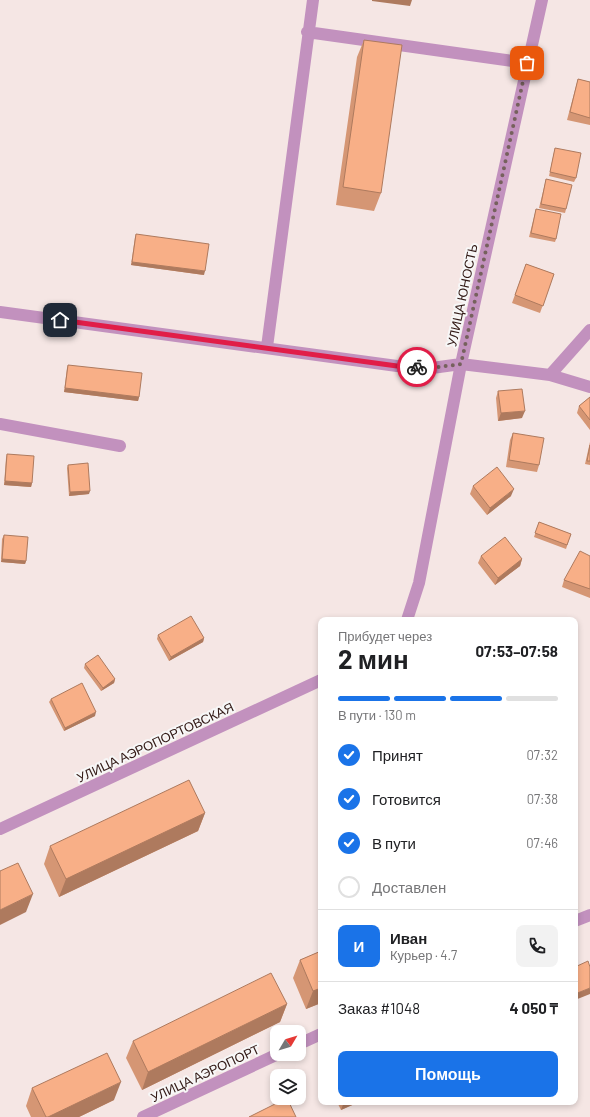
<!DOCTYPE html>
<html lang="ru">
<meta charset="utf-8">
<style>
:root{--surface:#fff;--page:#f2f2f2;--text:#202124;--muted:#757577;--line:#e0e0e0;--accent:#1a73e8}
body{margin:0;font-family:Barlow,sans-serif;background:var(--page);color:var(--text);height:100vh;display:flex;flex-direction:column;font-size:15px;white-space:nowrap}
*{box-sizing:border-box;margin:0}
p{font-size:13px;color:var(--muted)}
.icon{flex:none;width:22px;height:22px;fill:none;stroke:currentColor;stroke-width:2;stroke-linecap:round;stroke-linejoin:round}
.map{position:relative;flex:1;overflow:hidden}
.drawer{position:absolute;left:318px;top:617px;width:260px;height:488px;display:flex;flex-direction:column;background:var(--surface);border-radius:8px;box-shadow:0 2px 6px #0003}
.drawer>*{flex:none}
.needle{width:26px;rotate:52deg}
.tools{position:absolute;left:270px;top:1025px;display:grid;gap:8px}
.tools a{display:grid;place-items:center;width:36px;height:36px;border-radius:8px;background:var(--surface);box-shadow:0 2px 6px #0003;font-size:20px}
.pin{position:absolute;display:grid;place-items:center;width:34px;height:34px;color:#fff;margin:-17px;border-radius:8px;box-shadow:0 2px 6px #0006}
.courier{position:absolute;display:grid;place-items:center;width:40px;height:40px;margin:-20px;border:3px solid #e11d48;border-radius:50%;background:#fff;color:#222;box-shadow:0 1px 5px #0007}
.overview em{font-style:normal;font-weight:700}
.overview div{display:flex;flex-direction:column-reverse}
.overview{display:flex;align-items:center;justify-content:space-between;height:68px;padding:0 20px}
h1{font-size:26px;font-weight:700;line-height:30px}
.bar{display:grid;grid-template-columns:repeat(4,1fr);gap:6px 4px;align-content:center;height:48px;padding:0 20px}
.bar i{height:5px;border-radius:3px;background:var(--line)}
.bar .selected{background:var(--accent)}
.bar p{grid-column:span 4}
.line{display:flex;align-items:center;gap:10px;padding:0 20px;border-top:1px solid var(--line)}
.line div{flex:1}
.round{display:grid;place-items:center;flex:none;width:42px;height:42px;border-radius:8px;background:var(--page)}
ol{padding:0 20px;list-style:none}
li{display:flex;align-items:center;gap:12px;height:44px}
li p{margin-inline-start:auto}
li .icon{padding:4px;border-radius:50%;background:var(--accent);color:#fff;stroke-width:4}
li:last-child{color:var(--muted)}
li i{width:22px;height:22px;border:2px solid var(--line);border-radius:50%}
.cta{display:flex;gap:8px;margin-top:auto;padding:8px 20px}
.cta a{flex:1;height:46px;border-radius:8px;background:var(--accent);color:#fff;font-size:16px;font-weight:700;line-height:46px;text-align:center}
.map>svg:first-child{display:block}
.lines{fill:none;stroke-linecap:round;stroke-linejoin:round}
.minor{stroke:#c291be;stroke-width:12}
.wall{fill:#d59674}
.shaded-wall{fill:#ae7a5e}
.building{fill:#f8af87;stroke:#ae7a5e}
.done{stroke:#76615d;stroke-width:4;stroke-dasharray:0 7.2}
.route{stroke:#e11d48;stroke-width:5}
.labels{text-anchor:middle;stroke-width:4;stroke-linejoin:round;paint-order:stroke}
.street-label{font-size:13px;fill:#321915;stroke:#f7f7f7}
</style>
<div class="map">
<svg width="590" height="1117" viewBox="0 0 590 1117">
<rect width="100%" height="100%" fill="#f5e6e4"/>
<g class="lines">
<path class="minor" d="M307 32 527 63
M0 312 397 366 432 368 461 364 550 375 590 387
M267 347 313 0
M550 375 590 330
M0 424 120 446
M407 620 419 583 461 364 542 0
M0 829 321 680
M575 921 590 915
M299 1044 321 1034
M143 1117 278 1054"/>
</g>
<path class="wall" d="M364 40 381 193 374 211 336 205 357 57Z
M578 79 590 82V125L567 120 576 86Z
M555 148 576 178 574 182 549 176 554 152Z
M546 179 566 209 565 213 539 208Z
M536 209 556 239 555 242 529 237Z
M136 234 204 275 131 265 135 237Z
M526 264 554 274 540 313 512 303Z
M68 365 139 397 138 401 64 392 67 368Z
M498 391 522 418 498 421 496 398Z
M590 397V430L577 413 579 406Z
M513 433 539 465 537 472 506 467 510 440Z
M590 442V465L585 464Z
M7 454 32 483 31 487 4 485 6 458Z
M68 465 89 494 69 496 67 468Z
M473 486 511 496 487 515 470 494Z
M539 522 571 534 566 549 534 537Z
M4 535 26 561 25 564 1 562 2 539Z
M481 556 522 559 520 566 495 585 478 563Z
M590 556V598L562 587 564 580Z
M158 635 204 638 203 642 169 661 157 639Z
M85 664 115 679 114 683 101 691 84 668Z
M51 699 95 716 64 731 49 702Z
M205 813 198 831 59 897 44 864 50 846Z
M321 951V1003L306 1009 293 978 300 960Z
M287 1004 280 1022 142 1090 126 1058 133 1041Z
M32 1088 114 1100 79 1117H31L26 1106Z
M337 1102H359L341 1110Z"/>
<path class="shaded-wall" d="M372 0H412L410 6 372 1Z
M132 262 205 271 204 275 131 265Z
M65 388 139 397 138 401 64 392Z
M525 411 522 418 498 421 501 413Z
M5 481 32 483 31 487 4 485Z
M514 489 511 496 487 515 490 508Z
M90 491 89 494 69 496 70 492Z
M2 559 26 561 25 564 1 562Z
M522 559 520 566 495 585 498 578Z
M204 638 203 642 169 661 171 657Z
M115 679 114 683 101 691 103 688Z
M96 712 95 716 64 731 65 728Z
M205 813 198 831 59 897 66 879Z
M33 894 26 912 0 925V910Z
M321 988V1003L306 1009 313 991Z
M590 988V994L575 1000V994Z
M287 1004 280 1022 142 1090 148 1072Z
M121 1082 114 1100 79 1117H48Z
M344 1102H359L341 1110Z"/>
<path class="building" d="M364 40 402 45 381 193 343 187Z
M578 79 590 82V118L570 112Z
M555 148 581 153 576 178 550 172Z
M546 179 572 185 566 209 541 204Z
M536 209 561 214 556 239 531 233Z
M136 234 209 244 205 271 132 262Z
M526 264 554 274 543 306 515 295Z
M68 365 142 373 139 397 65 388Z
M522 389 525 411 501 413 498 391Z
M590 397V420L579 406Z
M513 433 544 438 539 465 509 460Z
M590 445V461H587Z
M7 454 34 456 32 483 5 481Z
M88 463 90 491 70 492 68 465Z
M497 467 514 489 490 508 473 486Z
M539 522 571 534 567 545 535 533Z
M4 535 28 537 26 561 2 559Z
M505 537 522 559 498 578 481 556Z
M580 551 590 556V589L564 580Z
M191 616 204 638 171 657 158 635Z
M98 655 115 679 103 688 85 664Z
M82 683 96 712 65 728 51 699Z
M189 780 205 813 66 879 50 846Z
M18 863 33 894 0 910V871Z
M321 951V988L313 991 300 960Z
M588 961 590 967V988L575 994V967Z
M271 973 287 1004 148 1072 133 1041Z
M107 1053 121 1082 48 1117H46L32 1088Z
M287 1098 296 1117H249Z"/>
<g class="lines">
<path class="done" d="M417 367 432 368 461 364 527 63"/>
<path class="route" d="M60 320 397 366 417 367"/>
</g>
<g class="labels">
<g class="street-label">
<text transform="translate(462 295) rotate(-78)" y="5">УЛИЦА ЮНОСТЬ</text>
<text transform="translate(155 742) rotate(-25)" y="5">УЛИЦА АЭРОПОРТОВСКАЯ</text>
<text transform="translate(205 1073) rotate(-25)" y="5">УЛИЦА АЭРОПОРТ</text>
</g>
</g>
</svg>
<div class="tools">
<a><svg class="needle" viewBox="-14 -14 28 28"><path d="M0-13l5 13h-10z" fill="#e53935"/><path d="M0 13l5-13h-10z" fill="#757577"/></svg></a>
<a><svg class="icon" aria-label="layers" viewBox="0 0 24 24"><path d="M12 4l9 5-9 5-9-5zM3 14l9 5 9-5"/></svg></a>
</div>
<div class="pin" style="left:527px;top:63px;background:#ea580c"><svg class="icon" aria-label="bag" viewBox="0 0 24 24"><path d="M5 8h14l-1 12H6zM9 8a3 3 0 0 1 6 0"/></svg></div>
<div class="pin" style="left:60px;top:320px;background:#1f2937"><svg class="icon" aria-label="home" viewBox="0 0 24 24"><path d="M3 11l9-7 9 7M6 9v11h12V9"/></svg></div>
<div class="courier" style="left:417px;top:367px"><svg class="icon" aria-label="bike" viewBox="0 0 24 24"><circle cx="6" cy="16" r="4"/><circle cx="18" cy="16" r="4"/><path d="M6 16l4-8h5l3 8M10 8l3 8H6M13 5h3"/></svg></div>
<section class="drawer">
<div class="overview"><div><h1>2 мин</h1><p>Прибудет через</p></div><em>07:53–07:58</em></div>
<div class="bar"><i class="selected"></i><i class="selected"></i><i class="selected"></i><i></i><p>В пути · 130 m</p></div>
<ol>
<li><svg class="icon" aria-label="check" viewBox="0 0 24 24"><path d="M5 12l5 5 9-10"/></svg>Принят<p>07:32</p></li>
<li><svg class="icon" aria-label="check" viewBox="0 0 24 24"><path d="M5 12l5 5 9-10"/></svg>Готовится<p>07:38</p></li>
<li><svg class="icon" aria-label="check" viewBox="0 0 24 24"><path d="M5 12l5 5 9-10"/></svg>В пути<p>07:46</p></li>
<li><i></i>Доставлен</li>
</ol>
<div class="line" style="height:72px"><b class="round" style="background:var(--accent);color:#fff">И</b><div><b>Иван</b><p>Курьер · 4.7</p></div><a class="round"><svg class="icon" aria-label="phone" viewBox="0 0 24 24"><path d="M5 4h4l2 5-3 2q2 4 5 5l2-3 5 2v4C11 20 4 13 5 4z"/></svg></a></div>
<div class="line" style="height:52px"><div>Заказ #1048</div><b>4 050 ₸</b></div>
<div class="cta"><a>Помощь</a></div>
</section>
</div>
